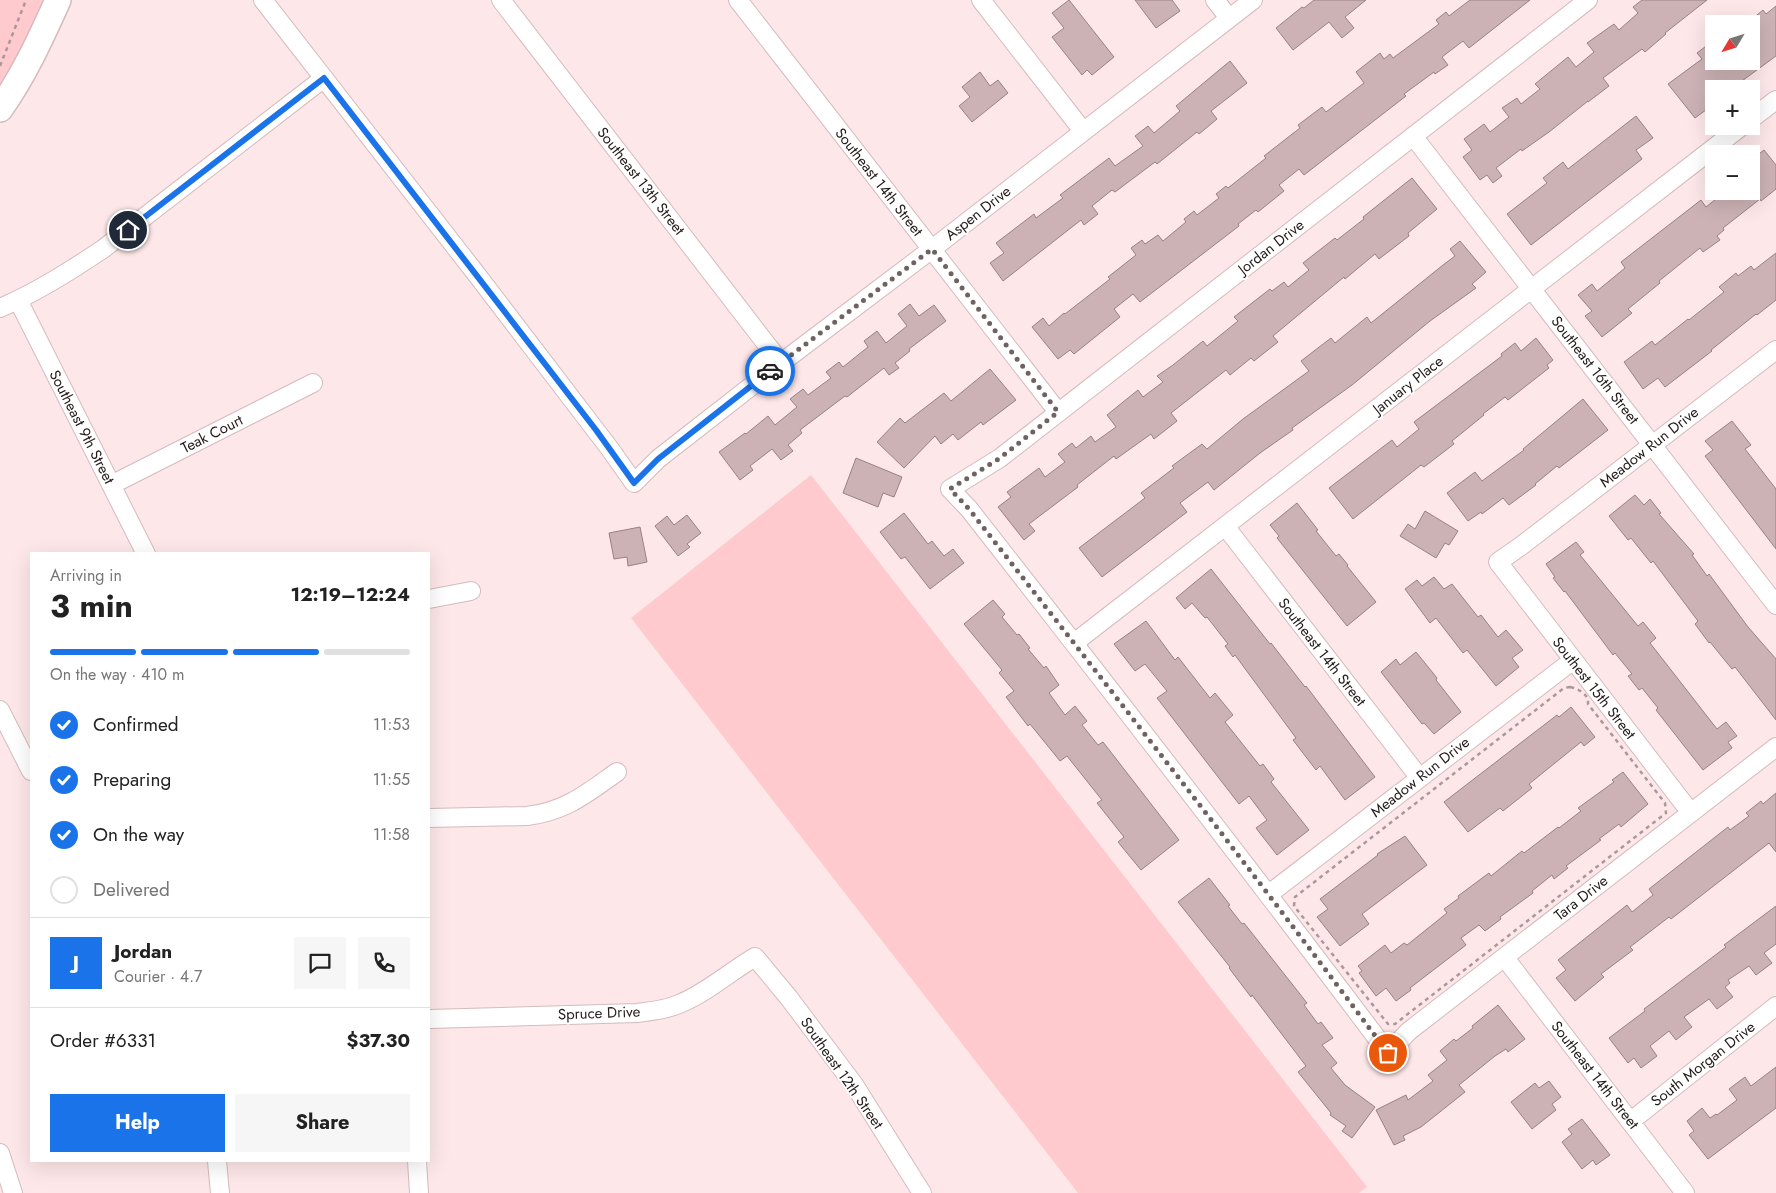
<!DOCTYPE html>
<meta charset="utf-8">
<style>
:root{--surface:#fff;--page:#f6f6f6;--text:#222;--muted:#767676;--line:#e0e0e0;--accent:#1a73e8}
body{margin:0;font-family:Jost,sans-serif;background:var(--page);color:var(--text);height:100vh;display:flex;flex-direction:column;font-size:19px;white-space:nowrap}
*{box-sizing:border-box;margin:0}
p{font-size:16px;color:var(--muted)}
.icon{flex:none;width:28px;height:28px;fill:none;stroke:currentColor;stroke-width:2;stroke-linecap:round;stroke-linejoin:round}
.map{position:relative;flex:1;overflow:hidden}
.details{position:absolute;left:30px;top:552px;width:400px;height:610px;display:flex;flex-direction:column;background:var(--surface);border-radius:0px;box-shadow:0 5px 20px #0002}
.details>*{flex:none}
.needle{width:32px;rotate:232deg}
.tools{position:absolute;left:1705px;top:15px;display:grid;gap:10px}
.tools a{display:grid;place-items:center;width:55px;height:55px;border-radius:0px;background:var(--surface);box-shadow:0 5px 20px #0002;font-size:25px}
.pin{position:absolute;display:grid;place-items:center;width:42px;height:42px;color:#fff;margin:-21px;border:2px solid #fff;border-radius:50%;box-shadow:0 1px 5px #0007}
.courier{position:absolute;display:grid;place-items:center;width:50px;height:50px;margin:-25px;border:4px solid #1a73e8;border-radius:50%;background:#fff;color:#222;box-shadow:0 1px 6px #0007}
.summary em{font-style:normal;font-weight:700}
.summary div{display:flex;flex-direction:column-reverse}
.summary{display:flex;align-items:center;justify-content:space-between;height:85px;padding:0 20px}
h1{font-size:32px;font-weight:700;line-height:38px}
.bar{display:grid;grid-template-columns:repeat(4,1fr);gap:8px 5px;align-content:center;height:60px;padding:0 20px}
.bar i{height:6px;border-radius:4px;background:var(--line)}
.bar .on{background:var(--accent)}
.bar p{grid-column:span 4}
.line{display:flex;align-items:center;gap:12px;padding:0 20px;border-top:1px solid var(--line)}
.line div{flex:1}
.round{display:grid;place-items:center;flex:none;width:52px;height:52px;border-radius:0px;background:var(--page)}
ol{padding:0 20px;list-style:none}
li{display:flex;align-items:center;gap:15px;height:55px}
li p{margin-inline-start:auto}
li .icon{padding:5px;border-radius:50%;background:var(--accent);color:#fff;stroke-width:4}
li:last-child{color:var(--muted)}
li i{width:28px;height:28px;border:2px solid var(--line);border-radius:50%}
.action{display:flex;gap:10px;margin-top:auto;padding:10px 20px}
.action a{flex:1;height:58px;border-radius:0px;background:var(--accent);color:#fff;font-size:20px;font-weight:700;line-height:58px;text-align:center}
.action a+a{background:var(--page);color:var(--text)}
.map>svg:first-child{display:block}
.green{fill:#ffcace}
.building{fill:#ccb2b4;stroke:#9a8183}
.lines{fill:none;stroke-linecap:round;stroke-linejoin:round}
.street-casing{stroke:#d5bbbd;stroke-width:20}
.secondary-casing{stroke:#d5bbbd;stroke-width:28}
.path{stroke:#aa999a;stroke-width:2.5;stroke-dasharray:4 4;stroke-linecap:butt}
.street{stroke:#fff;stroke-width:18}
.secondary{stroke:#fff;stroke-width:25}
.done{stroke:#6f6262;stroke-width:5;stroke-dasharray:0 9}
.route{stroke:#1a73e8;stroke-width:6}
.labels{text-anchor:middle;stroke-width:4;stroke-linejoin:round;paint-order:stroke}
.street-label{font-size:15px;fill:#231a1a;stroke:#fff}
</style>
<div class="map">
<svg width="1776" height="1193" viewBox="0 0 1776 1193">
<rect width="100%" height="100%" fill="#fde7e9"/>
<path class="green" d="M0 0H49L0 95Z
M811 475 1367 1187 1359 1193H1078L631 618Z"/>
<path class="building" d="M1069 0 1114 57 1092 75 1087 70 1082 75 1052 37 1064 28 1052 13Z
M1135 0H1172L1180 11 1156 28Z
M1314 0H1366L1345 17 1354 28 1342 38 1329 22 1293 50 1276 28 1302 7 1304 8Z
M1470 0H1530L1469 48 1463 41 1442 57 1448 65 1435 74 1434 72 1404 94 1406 96 1304 175 1299 169 1279 185 1284 191 1258 212 1256 210 1238 224 1239 226 1140 302 1133 294 1114 309 1120 317 1074 354 1070 350 1058 359 1032 327 1043 318 1049 326 1064 313 1065 314 1110 279 1108 277 1136 255 1131 248 1142 240 1145 244 1158 235 1163 241 1186 222 1184 219 1194 211 1197 215 1219 198 1216 194 1226 186 1228 188 1266 158 1264 156 1300 128 1298 125 1322 107 1326 112 1364 83 1356 72 1380 53 1384 59 1390 54 1393 58 1439 24 1436 20 1446 12 1449 16Z
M1642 0H1707L1665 33 1666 34 1645 52 1642 49 1603 78 1609 86 1588 102V101L1549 132 1522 151 1521 149 1496 168 1502 176 1493 183 1487 175 1480 180 1463 157 1472 150 1464 139 1484 124 1490 132 1509 117 1502 108 1517 98 1521 104 1540 89 1535 84 1568 57 1576 67 1594 52 1587 43 1614 24 1619 30 1638 13 1633 7Z
M1776 6V56L1731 89H1714V104L1695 118 1668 84 1702 59 1697 53 1714 40V61H1751V20L1763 10 1766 14Z
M1230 61 1247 83 1211 111 1217 119 1199 134 1197 132 1157 164 1155 162 1115 192 1112 190 1092 206 1098 214 1084 225 1081 220 1003 281 990 263 1004 253 996 243 1034 214 1036 218 1063 198 1060 195 1109 158 1115 166 1143 146 1135 136 1148 126 1154 133 1180 111 1176 106Z
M980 72 990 86 998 80 1008 93 972 122 959 106 970 97 962 87Z
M1636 116 1653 138 1636 150 1642 159 1531 245 1507 214 1547 183 1543 178 1563 162 1568 169Z
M1764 150 1776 165V189L1761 201 1760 199 1723 228 1724 230 1717 236 1720 240 1703 252 1700 248 1659 281 1660 283 1628 309 1632 313 1602 337 1585 316 1592 311 1578 295 1592 284 1597 291 1625 268 1621 262 1701 200 1706 207 1726 191H1751V160Z
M1412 178 1437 209 1408 233 1409 236 1379 259 1375 254 1345 279 1344 277 1273 336 1278 342 1254 361 1251 358 1230 375 1226 370 1171 413 1177 421 1154 439 1151 434 1116 459 1114 456 1077 485 1078 487 1029 524 1035 531 1024 540 998 507 1011 497 1007 492 1039 468 1045 477 1065 462 1058 454 1072 443 1076 448 1091 436 1095 442 1116 427 1107 415 1138 390 1143 397 1163 382 1157 376 1173 365 1203 341 1207 346 1238 321 1234 317 1270 289 1272 291 1284 282 1288 287 1309 270 1303 263 1335 238 1337 240 1364 219 1363 217Z
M1460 241 1486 272 1472 284 1476 288 1430 321 1352 385 1292 428 1293 430 1260 453 1214 490 1208 482 1180 503 1187 512 1102 577 1079 548 1145 498 1141 493 1174 468 1172 466 1202 444 1207 449 1243 419 1309 371 1301 361 1331 338 1335 343 1367 317 1371 323 1443 265 1455 256 1450 249Z
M1776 253V300L1757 315 1756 314 1711 350 1712 351 1665 387 1658 378 1643 389 1624 362 1652 341 1655 345 1688 319 1689 320 1724 292 1719 287 1736 273 1738 276 1751 266 1754 270Z
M910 304 919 316 934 305 946 321 909 349 910 351 895 363 899 368 889 375 884 368 847 397 845 396 800 430 802 433 788 445 793 451 781 460 772 449 750 466 753 470 740 480 719 452 745 433 746 434 768 416 775 425 797 407 790 399 803 389 808 395 831 378 826 372 839 362 843 367 868 347 864 341 877 331 886 343 907 326 898 314Z
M1536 338 1553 360 1547 365 1549 368 1508 400 1505 397 1483 414 1484 415 1452 441 1454 444 1424 467 1421 465 1353 519 1329 488 1392 440 1397 447 1419 429 1414 422 1502 356 1501 354 1515 343 1521 351Z
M990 369 1016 400 983 425 981 422 958 440 953 434 941 444 935 436 904 468 877 442 900 418 905 423 944 393 951 401Z
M1583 399 1608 430 1559 468 1557 466 1535 484 1536 485 1509 505 1503 498 1482 514 1481 512 1468 521 1447 493 1475 472 1482 481 1524 450 1523 449Z
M1732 421 1751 445 1745 449 1776 489V549L1705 456 1713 450 1705 441Z
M856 458 902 477 894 497 883 493 878 507 843 493Z
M1635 495 1644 505 1650 499 1661 513 1659 514 1694 554 1692 555 1707 576 1709 574 1748 627 1776 659V720L1735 667 1732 669 1710 642 1709 643 1695 624 1698 621 1653 561 1651 563 1631 538 1628 540 1609 516Z
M1297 503 1318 530 1316 531 1336 556 1339 554 1348 565 1347 566 1376 602 1347 626 1277 538 1279 536 1270 525Z
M1425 511 1458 531 1449 545 1445 543 1436 558 1400 536 1408 524 1415 529Z
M904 513 928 544 932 541 944 556 953 549 964 563 930 589 905 557 901 559 880 532Z
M687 515 701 533 687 544 690 547 678 556 655 526 667 516 674 525Z
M640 527 647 562 628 566 627 557 614 559 609 533Z
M1576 542 1584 552 1580 555 1638 626 1643 622 1656 638 1650 643 1717 729 1726 722 1737 736 1728 742 1732 748 1703 770 1656 710 1658 708 1642 688 1639 690 1628 676 1632 674 1615 653 1613 655 1565 591 1564 592 1553 578 1555 577 1546 564Z
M1211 569 1270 644 1271 643 1305 687 1306 686 1375 777 1345 800 1320 766 1316 770 1293 740 1296 738 1235 655 1233 657 1225 646 1228 644 1207 617 1205 618 1192 603 1185 609 1176 598Z
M1434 577 1444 589 1452 584 1478 617 1481 615 1498 637 1506 630 1523 650 1512 658 1519 667 1496 686 1467 650 1463 653 1436 618 1430 623 1405 589 1417 580 1422 586Z
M993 600 1005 614 1002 617 1017 635 1019 634 1030 648 1028 649 1044 668 1046 666 1059 685 1049 693 1065 715 1075 706 1087 721 1082 725 1098 745 1103 742 1179 840 1141 870 1118 842 1124 837 1097 803 1102 800 1067 756 1060 761 1030 724 1028 726 1006 697 1014 691 999 673 1002 670 964 624Z
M1146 621 1175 660 1178 657 1210 698 1215 693 1233 715 1225 722 1260 766 1263 764 1274 779 1271 782 1309 830 1277 855 1256 828 1267 820 1249 796 1239 804 1157 698 1167 691 1145 664 1135 671 1114 644Z
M1416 652 1437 678 1436 680 1461 712 1434 734 1424 723 1422 724 1381 672 1396 659 1400 665Z
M1571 707 1595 737 1584 746 1581 742 1529 784 1532 788 1503 811 1500 808 1468 832 1444 802 1557 715 1559 717Z
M1623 772 1648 804 1621 827 1619 824 1599 839 1601 840 1566 866 1568 868 1554 879 1552 875 1532 891 1533 893 1500 917 1501 919 1485 931 1479 925 1461 938 1466 945 1410 988 1411 990 1396 1001 1386 988 1376 996 1359 973 1362 971 1358 966 1385 945 1391 953 1404 943 1407 945 1447 913 1444 909 1459 898 1458 896 1489 873 1491 876 1522 851 1524 853 1558 827 1559 828 1581 811 1578 808 1614 782 1612 780Z
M1776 793V852L1769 843 1671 919 1669 917 1630 947 1633 950 1601 974 1604 977 1575 1001 1556 978 1566 970 1558 960 1627 905 1632 912 1653 895 1649 889 1728 827 1730 830 1749 816 1746 813 1761 801 1763 804Z
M1405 836 1427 865 1362 914 1369 924 1340 946 1317 917 1328 909 1320 899 1378 855 1377 854Z
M1209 878 1230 905 1228 906 1242 924 1244 923 1307 1003 1304 1005 1318 1024 1321 1022 1333 1038 1322 1045 1337 1063 1331 1068 1345 1085 1375 1107 1352 1138 1342 1131 1346 1126 1330 1115 1331 1113 1298 1072 1306 1066 1252 995 1251 997 1229 968 1230 967 1178 902Z
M1776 906V944L1764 953 1772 963 1756 975 1749 966 1728 980 1730 983 1725 987 1733 997 1717 1009 1709 999 1684 1017 1692 1027 1676 1040 1669 1031 1650 1046 1657 1056 1641 1068 1634 1058 1628 1063 1609 1038 1645 1011 1644 1009 1726 947 1724 945Z
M1498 1005 1525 1039 1508 1052 1506 1049 1495 1056 1459 1085 1465 1092 1421 1127 1403 1136 1405 1140 1394 1145 1376 1110 1406 1095 1408 1100 1433 1081 1428 1075 1447 1060 1440 1051 1454 1039 1456 1041 1473 1028 1472 1026Z
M1776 1067V1108L1708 1159 1689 1135 1694 1131 1687 1121 1702 1108 1710 1118 1716 1114 1717 1115 1737 1100 1729 1089 1745 1077 1751 1086Z
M1549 1081 1561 1097 1552 1104 1556 1110 1532 1129 1511 1102 1535 1083 1539 1088Z
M1582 1119 1610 1155 1596 1165 1593 1160 1582 1169 1562 1142 1572 1134 1568 1129Z"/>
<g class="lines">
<defs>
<path id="street" d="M263 0 477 275 610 449 634 483 658 459 781 363 932 249 1253 0
M501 0 781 363
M738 0 1058 412
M981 0 1083 131
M1215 0 1229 18
M1588 0 1000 458 950 489 969 509C1110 689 1251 870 1388 1053L1409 1031 1776 747
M1751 119 1776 100
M1413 136 1776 605
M18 300 146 554
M0 308C37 292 70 271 103 249L324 78
M111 485 313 383
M1225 526 1419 777
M429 599 471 591
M1074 643 1742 126
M0 710 31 771
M1691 813 1498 562 1521 546 1776 350
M429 818 527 816C566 811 586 794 617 772
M1269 894 1572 661
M1505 958 1685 1193
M429 1019 637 1013C651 1011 666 1010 679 1004 705 994 731 971 755 957L789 998 855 1086 922 1193
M1631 1121 1776 1006
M0 1153 13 1193
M217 1161 220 1193
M417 1161 419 1193"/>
<path id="secondary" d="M0 109C24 75 41 38 58 0"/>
</defs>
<use href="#street" class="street-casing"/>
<use href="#secondary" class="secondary-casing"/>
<path class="path" d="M0 66 26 0
M1570 687C1578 689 1584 692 1588 699V704L1665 803 1666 813 1395 1024H1388L1294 906 1295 897 1564 688Z"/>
<use href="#street" class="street"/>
<use href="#secondary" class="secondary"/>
</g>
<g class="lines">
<path class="done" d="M770 371 932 249 1058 412 1000 458 950 489 969 509C1110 689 1251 869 1388 1053"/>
<path class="route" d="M128 230 324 78 596 430 634 483 658 459 770 371"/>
</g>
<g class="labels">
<g class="street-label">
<text transform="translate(641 181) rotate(52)" y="5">Southeast 13th Street</text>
<text transform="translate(879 182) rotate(52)" y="5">Southeast 14th Street</text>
<text transform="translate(978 213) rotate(-38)" y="5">Aspen Drive</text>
<text transform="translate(1271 247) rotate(-38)" y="5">Jordan Drive</text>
<text transform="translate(1595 370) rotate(52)" y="5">Southeast 16th Street</text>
<text transform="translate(1408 385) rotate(-38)" y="5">January Place</text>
<text transform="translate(82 427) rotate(63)" y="5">Southeast 9th Street</text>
<text transform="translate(212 434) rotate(-27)" y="5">Teak Court</text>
<text transform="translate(1649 447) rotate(-38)" y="5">Meadow Run Drive</text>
<text transform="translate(1322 652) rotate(52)" y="5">Southeast 14th Street</text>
<text transform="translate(1594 688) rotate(52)" y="5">Southest 15th Street</text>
<text transform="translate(1420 777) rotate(-38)" y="5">Meadow Run Drive</text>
<text transform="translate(1581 898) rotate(-38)" y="5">Tara Drive</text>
<text transform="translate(599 1013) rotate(-2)" y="5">Spruce Drive</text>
<text transform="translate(1703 1064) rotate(-38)" y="5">South Morgan Drive</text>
<text transform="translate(842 1073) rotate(55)" y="5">Southeast 12th Street</text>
<text transform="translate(1595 1075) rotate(52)" y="5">Southeast 14th Street</text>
</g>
</g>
</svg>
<div class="tools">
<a><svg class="needle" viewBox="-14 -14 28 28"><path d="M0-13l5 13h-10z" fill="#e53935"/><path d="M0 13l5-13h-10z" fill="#767676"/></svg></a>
<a>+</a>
<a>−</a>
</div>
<div class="pin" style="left:1388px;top:1053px;background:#ea580c"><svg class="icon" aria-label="bag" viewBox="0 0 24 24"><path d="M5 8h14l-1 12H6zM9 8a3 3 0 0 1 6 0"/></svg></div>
<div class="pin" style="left:128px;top:230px;background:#1f2937"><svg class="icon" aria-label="home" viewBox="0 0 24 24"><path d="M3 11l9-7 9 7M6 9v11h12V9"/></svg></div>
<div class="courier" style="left:770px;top:371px"><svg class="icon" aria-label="car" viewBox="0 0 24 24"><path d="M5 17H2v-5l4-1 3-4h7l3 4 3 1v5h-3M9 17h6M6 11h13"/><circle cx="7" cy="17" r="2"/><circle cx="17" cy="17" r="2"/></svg></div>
<section class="details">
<div class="summary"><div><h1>3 min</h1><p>Arriving in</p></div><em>12:19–12:24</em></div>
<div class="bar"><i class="on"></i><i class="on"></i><i class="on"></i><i></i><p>On the way · 410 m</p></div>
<ol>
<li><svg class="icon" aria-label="check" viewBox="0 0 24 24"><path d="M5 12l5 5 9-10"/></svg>Confirmed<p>11:53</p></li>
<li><svg class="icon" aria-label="check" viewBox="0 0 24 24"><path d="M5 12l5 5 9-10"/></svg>Preparing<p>11:55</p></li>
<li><svg class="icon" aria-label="check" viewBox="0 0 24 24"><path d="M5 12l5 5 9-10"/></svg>On the way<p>11:58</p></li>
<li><i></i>Delivered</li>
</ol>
<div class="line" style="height:90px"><b class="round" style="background:var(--accent);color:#fff">J</b><div><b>Jordan</b><p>Courier · 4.7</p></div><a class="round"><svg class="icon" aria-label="chat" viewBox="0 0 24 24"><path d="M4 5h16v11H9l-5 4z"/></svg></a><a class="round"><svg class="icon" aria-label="phone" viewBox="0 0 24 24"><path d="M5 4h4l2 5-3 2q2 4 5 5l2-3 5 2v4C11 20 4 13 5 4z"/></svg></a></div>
<div class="line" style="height:65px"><div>Order #6331</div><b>$37.30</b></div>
<div class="action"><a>Help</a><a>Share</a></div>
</section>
</div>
